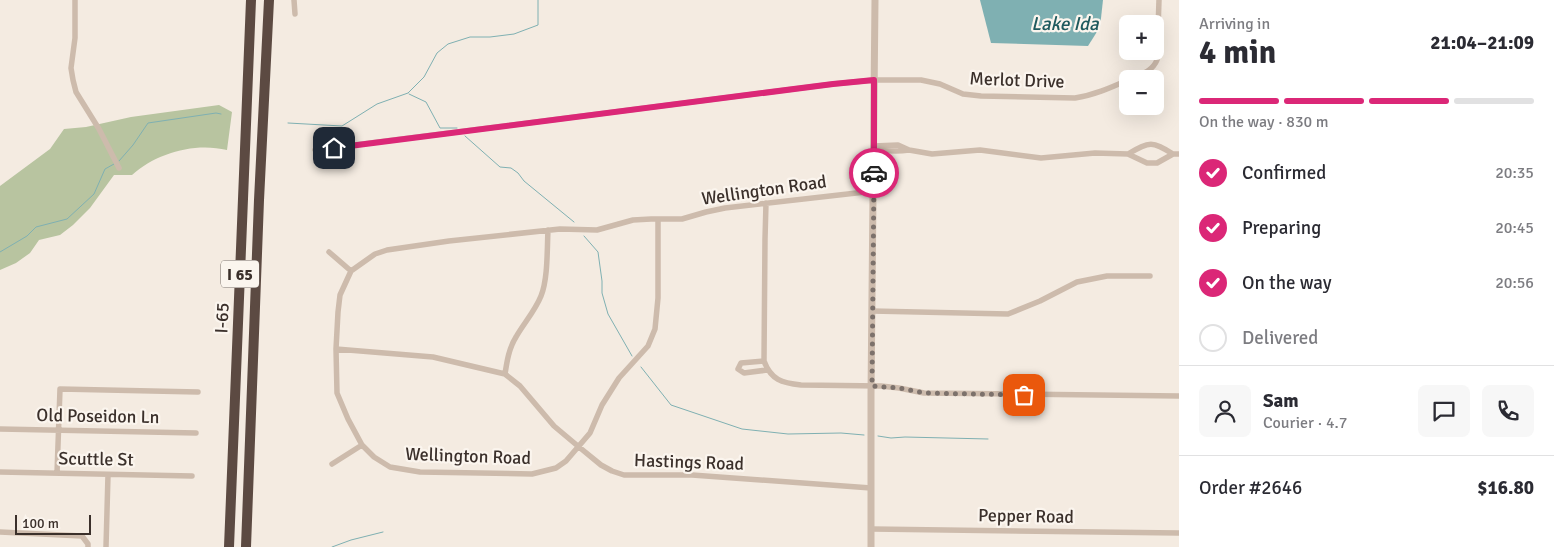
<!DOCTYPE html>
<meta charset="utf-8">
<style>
:root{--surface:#fff;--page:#f7f7f7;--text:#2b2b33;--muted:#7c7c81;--line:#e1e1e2;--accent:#db2777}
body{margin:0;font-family:Signika,sans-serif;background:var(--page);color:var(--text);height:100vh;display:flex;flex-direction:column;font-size:19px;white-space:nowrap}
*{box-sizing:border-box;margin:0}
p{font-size:16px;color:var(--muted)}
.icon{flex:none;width:28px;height:28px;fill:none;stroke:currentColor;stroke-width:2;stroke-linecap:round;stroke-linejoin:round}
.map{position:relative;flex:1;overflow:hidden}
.drawer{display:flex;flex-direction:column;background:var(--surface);width:375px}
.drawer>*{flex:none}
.buttons{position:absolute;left:1119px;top:15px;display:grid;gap:10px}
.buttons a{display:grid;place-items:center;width:45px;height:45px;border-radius:8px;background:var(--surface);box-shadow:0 5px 20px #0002;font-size:25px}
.scale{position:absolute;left:15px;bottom:12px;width:76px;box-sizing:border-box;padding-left:5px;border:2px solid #3b302b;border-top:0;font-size:14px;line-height:18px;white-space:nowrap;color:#3b302b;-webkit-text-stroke:4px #fbf5ee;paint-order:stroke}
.pin{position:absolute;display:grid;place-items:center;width:42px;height:42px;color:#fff;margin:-21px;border-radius:10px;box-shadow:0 2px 8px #0006}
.courier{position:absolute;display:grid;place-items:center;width:50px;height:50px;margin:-25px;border:4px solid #db2777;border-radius:50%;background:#fff;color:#222;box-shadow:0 1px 6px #0007}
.overview em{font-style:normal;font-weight:800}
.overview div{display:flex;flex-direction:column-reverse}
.overview{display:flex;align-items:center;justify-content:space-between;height:85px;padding:0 20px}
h1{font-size:32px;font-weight:800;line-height:38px}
.bar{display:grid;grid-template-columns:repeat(4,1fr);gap:8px 5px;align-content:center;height:60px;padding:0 20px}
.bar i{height:6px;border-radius:4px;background:var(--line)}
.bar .active{background:var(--accent)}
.bar p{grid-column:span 4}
.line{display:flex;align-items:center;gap:12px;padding:0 20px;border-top:1px solid var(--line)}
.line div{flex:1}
.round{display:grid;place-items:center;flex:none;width:52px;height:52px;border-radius:8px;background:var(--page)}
ol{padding:0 20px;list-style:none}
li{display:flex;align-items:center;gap:15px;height:55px}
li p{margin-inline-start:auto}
li .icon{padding:5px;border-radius:50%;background:var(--accent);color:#fff;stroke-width:4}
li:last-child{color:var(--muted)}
li i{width:28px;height:28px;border:2px solid var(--line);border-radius:50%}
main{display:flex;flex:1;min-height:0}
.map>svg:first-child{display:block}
.green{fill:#b8c4a0}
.water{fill:#7fb0b2}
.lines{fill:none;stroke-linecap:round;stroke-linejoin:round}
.stream{stroke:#7fb0b2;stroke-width:1}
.minor{stroke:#cdbbac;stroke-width:5.5}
.tertiary{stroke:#cdbbac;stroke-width:7}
.motorway{stroke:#5c4a42;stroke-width:10}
.done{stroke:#7c716b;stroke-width:5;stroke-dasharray:0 9}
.route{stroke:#db2777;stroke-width:6}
.labels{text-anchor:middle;stroke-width:4.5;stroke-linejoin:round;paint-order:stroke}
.shield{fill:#fbf5ee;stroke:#756b66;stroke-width:1}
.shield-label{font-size:16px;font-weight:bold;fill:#3b302b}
.street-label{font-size:18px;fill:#3b302b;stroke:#fbf5ee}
.water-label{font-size:19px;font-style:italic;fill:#1f5a5e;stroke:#fbf5ee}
</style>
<main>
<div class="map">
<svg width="1179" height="547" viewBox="0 0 1179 547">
<rect width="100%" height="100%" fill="#f4ebe1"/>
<path class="green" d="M219 105 232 112 227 150C195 142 156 153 132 175H114L90 208 73 225 60 235 39 240 30 253 16 263 0 270V186L50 149 64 129 86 127 131 117Z"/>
<path class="water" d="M980 0H1103L1100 27 1088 46 991 43Z"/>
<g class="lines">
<path class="stream" d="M409 94 426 102 440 128H457
M288 123 342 126 377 104 408 93 424 77 437 53 448 44 470 37H490L514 34 538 25V0
M465 136 500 167 511 168 518 173 524 181 574 222
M119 161 133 145 148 123 216 113 221 114
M584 236 598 252 602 281V293L608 314 632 356
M0 252 27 236 36 227 67 219 94 194 105 169 114 164
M641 367 671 405 742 429 788 434 841 433 864 435
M878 436 891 438 905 437 988 439
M332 547 351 540 383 532"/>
<path class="minor" d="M75 0V38L71 68 73 80 76 92 99 129 119 168
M294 0 295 14
M1130 79C1141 74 1152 72 1157 60L1159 0
M873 146 898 145 909 150 932 154 980 150 1041 158 1095 153 1128 154 1147 163H1157L1173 154H1179
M875 147C886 152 896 152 909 150
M315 150 833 84 874 80H921L940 84 963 94 981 96 1075 98C1094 95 1110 88 1128 80
M1128 154C1150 141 1152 141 1173 154
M766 203 765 239 764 361C771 380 782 383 801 385L881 386 899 388 924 393 1179 396
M658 220V298L655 329 648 346 619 378 602 405 590 433 566 461 556 468 532 474 420 472 390 467 374 457 362 445 348 419 337 393 336 349 338 312 340 295 351 271 375 254 387 250 449 241 560 229 597 230 633 220 651 219H682L706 212 725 208 874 191
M329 252 351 271
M872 311 1008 314 1040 301 1077 282 1107 276H1150
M336 349 433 357 505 374 520 386 554 426 579 447 601 465 612 471 624 475H692L871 488
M764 361 741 363 738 369 744 373 767 370
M505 374C507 361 509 348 516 337 524 323 535 311 541 296 548 279 547 249 548 230
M0 429 196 433
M332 464 362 445
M0 472 192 476
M57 473 60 389 198 392
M872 529 1179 533
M0 532 82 536 88 544V547
M106 547 108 475"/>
<path class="tertiary" d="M871 547V394L875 0"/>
<path class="motorway" d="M229 547 251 0
M246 547 259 200 269 0"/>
</g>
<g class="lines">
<path class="done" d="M874 173 872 386 899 388 924 393 1024 395"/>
<path class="route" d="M334 148 833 84 874 80V173"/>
</g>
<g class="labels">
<rect class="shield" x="221" y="260.5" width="38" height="27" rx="4"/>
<g class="shield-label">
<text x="240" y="280">I 65</text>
</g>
<g class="street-label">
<text transform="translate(1017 80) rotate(2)" y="6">Merlot Drive</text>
<text transform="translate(764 190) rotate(-8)" y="6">Wellington Road</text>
<text transform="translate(222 318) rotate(-87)" y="6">I-65</text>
<text transform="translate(98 416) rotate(1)" y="6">Old Poseidon Ln</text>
<text transform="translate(468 456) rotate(2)" y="6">Wellington Road</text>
<text transform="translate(96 459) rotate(1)" y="6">Scuttle St</text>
<text transform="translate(689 462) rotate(2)" y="6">Hastings Road</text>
<text transform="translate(1026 516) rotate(1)" y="6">Pepper Road</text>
</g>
<g class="water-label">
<text x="1065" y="30">Lake Ida</text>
</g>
</g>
</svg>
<div class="buttons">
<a>+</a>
<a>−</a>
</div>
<div class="scale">100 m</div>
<div class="pin" style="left:1024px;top:395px;background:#ea580c"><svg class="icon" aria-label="bag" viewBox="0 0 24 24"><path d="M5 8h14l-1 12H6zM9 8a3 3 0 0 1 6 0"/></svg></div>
<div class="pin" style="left:334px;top:148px;background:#1f2937"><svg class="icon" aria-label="home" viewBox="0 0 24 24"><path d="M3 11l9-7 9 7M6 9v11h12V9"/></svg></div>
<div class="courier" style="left:874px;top:173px"><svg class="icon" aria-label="car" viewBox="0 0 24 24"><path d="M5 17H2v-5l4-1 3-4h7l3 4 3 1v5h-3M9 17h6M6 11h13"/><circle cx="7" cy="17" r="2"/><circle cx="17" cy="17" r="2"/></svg></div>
</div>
<section class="drawer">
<div class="overview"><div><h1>4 min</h1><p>Arriving in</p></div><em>21:04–21:09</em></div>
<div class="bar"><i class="active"></i><i class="active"></i><i class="active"></i><i></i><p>On the way · 830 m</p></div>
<ol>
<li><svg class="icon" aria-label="check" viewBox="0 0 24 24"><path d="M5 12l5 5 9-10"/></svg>Confirmed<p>20:35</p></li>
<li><svg class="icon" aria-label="check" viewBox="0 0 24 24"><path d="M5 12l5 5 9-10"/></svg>Preparing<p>20:45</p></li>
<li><svg class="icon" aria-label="check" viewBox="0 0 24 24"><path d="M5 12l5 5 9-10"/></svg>On the way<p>20:56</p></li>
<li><i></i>Delivered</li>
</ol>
<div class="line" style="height:90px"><a class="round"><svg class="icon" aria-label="person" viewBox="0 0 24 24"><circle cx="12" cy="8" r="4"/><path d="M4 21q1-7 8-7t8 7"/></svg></a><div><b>Sam</b><p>Courier · 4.7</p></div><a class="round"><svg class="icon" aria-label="chat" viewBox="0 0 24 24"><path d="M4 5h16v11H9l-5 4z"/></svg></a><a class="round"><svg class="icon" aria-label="phone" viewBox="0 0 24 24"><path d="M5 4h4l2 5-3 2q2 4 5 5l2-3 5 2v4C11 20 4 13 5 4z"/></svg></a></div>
<div class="line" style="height:65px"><div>Order #2646</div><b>$16.80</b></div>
</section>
</main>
